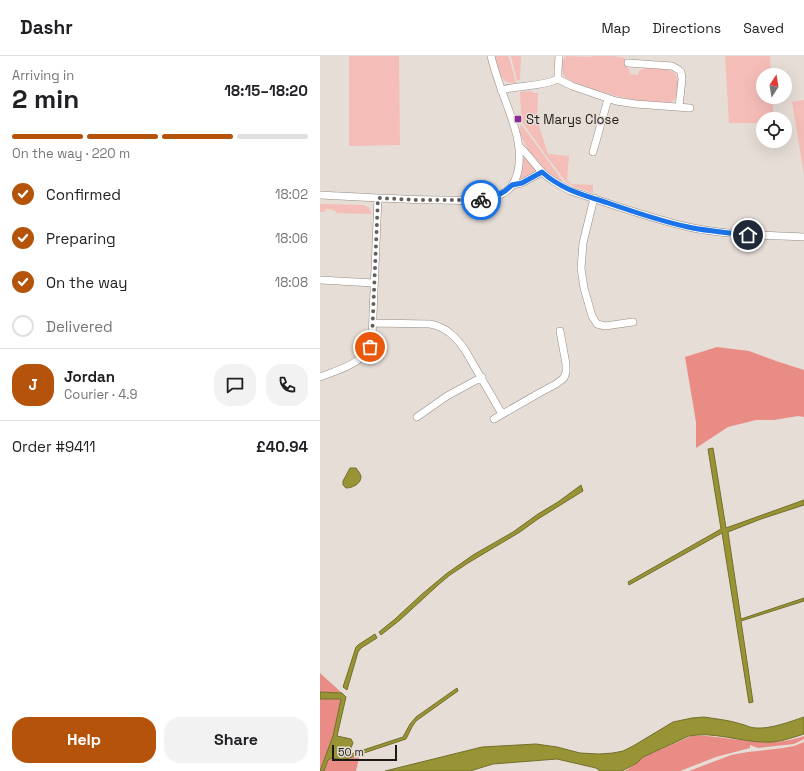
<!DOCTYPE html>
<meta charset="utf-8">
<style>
:root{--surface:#fff;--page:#f2f2f2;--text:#202124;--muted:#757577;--line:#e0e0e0;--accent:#b45309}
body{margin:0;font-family:"Space Grotesk",sans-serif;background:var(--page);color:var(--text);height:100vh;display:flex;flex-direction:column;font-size:15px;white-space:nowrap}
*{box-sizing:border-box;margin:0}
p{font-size:13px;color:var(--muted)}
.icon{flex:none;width:22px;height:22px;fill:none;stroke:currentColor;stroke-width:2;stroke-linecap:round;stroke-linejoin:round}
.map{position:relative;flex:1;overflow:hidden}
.side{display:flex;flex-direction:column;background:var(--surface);width:320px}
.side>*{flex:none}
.needle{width:26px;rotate:12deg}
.controls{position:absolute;left:436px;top:12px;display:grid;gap:8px}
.controls a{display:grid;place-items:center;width:36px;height:36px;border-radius:50%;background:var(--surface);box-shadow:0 4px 16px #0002;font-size:20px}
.scale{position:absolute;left:12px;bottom:10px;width:65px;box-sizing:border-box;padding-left:4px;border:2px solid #1d1a17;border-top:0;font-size:11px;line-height:14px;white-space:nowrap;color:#1d1a17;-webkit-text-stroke:3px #e6ddd6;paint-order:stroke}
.pin{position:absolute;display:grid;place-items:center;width:34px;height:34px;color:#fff;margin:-17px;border:2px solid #fff;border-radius:50%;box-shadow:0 1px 4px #0007}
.courier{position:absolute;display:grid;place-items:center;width:40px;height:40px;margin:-20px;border:3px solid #1a73e8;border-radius:50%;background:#fff;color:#222;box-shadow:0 1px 5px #0007}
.overview em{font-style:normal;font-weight:800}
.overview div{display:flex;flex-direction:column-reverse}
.overview{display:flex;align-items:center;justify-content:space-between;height:68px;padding:0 12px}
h1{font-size:26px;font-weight:800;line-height:30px}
.bar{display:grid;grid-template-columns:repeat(4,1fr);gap:6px 4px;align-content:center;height:48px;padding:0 12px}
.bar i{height:5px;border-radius:3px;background:var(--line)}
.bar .on{background:var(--accent)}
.bar p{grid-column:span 4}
.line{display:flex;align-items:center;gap:10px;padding:0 12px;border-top:1px solid var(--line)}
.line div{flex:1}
.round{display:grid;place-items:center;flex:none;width:42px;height:42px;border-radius:16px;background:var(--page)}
ol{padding:0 12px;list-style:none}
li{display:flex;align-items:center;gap:12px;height:44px}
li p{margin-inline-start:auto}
li .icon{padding:4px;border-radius:50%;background:var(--accent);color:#fff;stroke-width:4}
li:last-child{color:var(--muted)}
li i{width:22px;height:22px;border:2px solid var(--line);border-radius:50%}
.button{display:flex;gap:8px;margin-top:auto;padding:8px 12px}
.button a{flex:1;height:46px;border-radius:16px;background:var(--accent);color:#fff;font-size:16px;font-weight:800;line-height:46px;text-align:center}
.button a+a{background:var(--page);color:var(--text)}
header{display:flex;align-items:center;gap:24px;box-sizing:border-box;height:56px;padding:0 20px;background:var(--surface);border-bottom:1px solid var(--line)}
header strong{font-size:19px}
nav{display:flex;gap:22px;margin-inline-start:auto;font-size:14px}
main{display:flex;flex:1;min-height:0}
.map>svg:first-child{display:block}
.green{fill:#f5bdb8}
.forest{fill:#e98c85}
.water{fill:#989335;stroke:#736f2c}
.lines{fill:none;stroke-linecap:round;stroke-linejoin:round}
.minor-casing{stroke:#938b84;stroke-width:8}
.minor{stroke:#fff;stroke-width:7}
.done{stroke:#635e5a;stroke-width:4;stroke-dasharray:0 7.2}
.route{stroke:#1a73e8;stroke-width:5}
.poi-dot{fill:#892b94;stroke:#e6ddd6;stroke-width:1.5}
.labels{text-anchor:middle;stroke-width:3;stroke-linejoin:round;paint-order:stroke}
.poi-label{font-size:13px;fill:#1d1a17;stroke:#e6ddd6;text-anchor:start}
</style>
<header>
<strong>Dashr</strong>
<nav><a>Map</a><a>Directions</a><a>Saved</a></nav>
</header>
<main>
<section class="side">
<div class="overview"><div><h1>2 min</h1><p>Arriving in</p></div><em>18:15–18:20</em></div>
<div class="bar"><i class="on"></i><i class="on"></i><i class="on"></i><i></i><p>On the way · 220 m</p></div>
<ol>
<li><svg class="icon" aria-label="check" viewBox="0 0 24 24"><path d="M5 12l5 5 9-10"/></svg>Confirmed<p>18:02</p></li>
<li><svg class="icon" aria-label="check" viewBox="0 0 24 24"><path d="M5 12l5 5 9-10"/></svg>Preparing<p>18:06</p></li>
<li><svg class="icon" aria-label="check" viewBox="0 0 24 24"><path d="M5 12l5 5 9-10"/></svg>On the way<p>18:08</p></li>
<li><i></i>Delivered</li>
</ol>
<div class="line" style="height:72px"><b class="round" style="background:var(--accent);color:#fff">J</b><div><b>Jordan</b><p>Courier · 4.9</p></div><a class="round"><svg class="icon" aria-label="chat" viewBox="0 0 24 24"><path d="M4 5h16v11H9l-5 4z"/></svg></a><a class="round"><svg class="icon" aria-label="phone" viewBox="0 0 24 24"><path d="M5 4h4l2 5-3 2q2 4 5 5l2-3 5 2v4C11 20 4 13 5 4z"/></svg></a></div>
<div class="line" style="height:52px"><div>Order #9411</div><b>£40.94</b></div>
<div class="button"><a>Help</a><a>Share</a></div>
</section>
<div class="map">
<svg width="484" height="715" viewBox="0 0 484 715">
<rect width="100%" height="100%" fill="#e6ddd6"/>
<path class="green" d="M29 0H79L80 89 29 90Z
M175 0H187L189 1 196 27C179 28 178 13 175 0Z
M191 0H201L200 24 197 25Z
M246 0 272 1V0H294L305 2V10L309 13 310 18 318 19 319 15C324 11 328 12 334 12 348 14 359 13 358 31 357 37 357 42 353 45 341 55 258 31 246 22 240 18 241 5 246 0Z
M405 0H450L451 19H443V41H452L454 63H443V67H409Z
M211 35 214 37H218L217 64 228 98 249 100 247 124 252 128 273 129V137L255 131 246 126 224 97 203 67 201 58 200 36Z
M484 44V118L472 46Z
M201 68 242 124 243 127C237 123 230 119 224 114 213 104 204 88 199 74Z
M203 102H205L214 113 215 116 201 123 200 121Z
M0 148 44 149 49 152 52 158 17 157 14 154 6 153 4 156H0Z"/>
<path class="forest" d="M397 291 429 295 456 305 484 314V361L478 360 454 364H436L408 371 376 392V366L365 301Z
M0 617 22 637 0 636Z
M0 643H21L13 680 0 715Z
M374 679C411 681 449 693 484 680V683L474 688 438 692 430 689V692L396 701 360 715H305L317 707 323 701Z
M484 686V715H369L411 699 428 696 463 692 474 690Z
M40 698 36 715H4L8 704 12 702 23 704Z"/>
<path class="water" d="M393 392 406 472 484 444V449L441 463 408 476 421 563 484 542V545L421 565 433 646 429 647 402 477 309 529 308 526 401 473 388 393Z
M30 412H36C38 415 41 418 41 421 41 428 32 432 26 432L23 429V425Z
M261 429 263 435 218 463 200 476 148 507 130 519 118 529 80 564 61 579 59 576 75 563 101 539 126 518 153 499 193 476 218 458 238 446Z
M55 578 57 582 41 592 38 596 27 634 23 631 36 591 38 589Z
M137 632 138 635 96 665 92 671 86 683 23 704 12 702 8 704 4 715H0L13 680 21 643H0V636L22 637 26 641 17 680 31 683 33 687 28 699 83 681 90 668 96 661Z
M384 661C396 663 409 664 421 668 426 669 430 672 436 672 451 673 469 666 484 661V678C471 682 458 687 444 686 421 686 392 675 369 680L323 701 317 707 302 715H280L276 712 237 703 173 708 150 715H65L162 691 216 688 237 691 260 697 279 698 293 697 303 695 313 690 353 666 372 662Z"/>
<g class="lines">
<defs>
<path id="minor" d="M239 0 238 15V23L252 30 296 45 316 48 370 52
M308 7 352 10 359 14 361 16 362 23 359 51
M181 34C200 29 221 31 238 23
M199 90C208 98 214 108 222 116 231 125 241 130 251 135 290 148 329 162 368 171 406 179 445 179 484 181
M273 96 288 43
M192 129 202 127 222 116
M0 139C40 141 81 144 121 144 136 144 152 146 167 143 174 142 183 138 189 133 199 123 200 106 199 93 198 78 192 63 187 49 181 33 175 17 171 0
M274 142 263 187 261 212 264 232 272 260 277 268 285 270 313 266
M0 224 54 227
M53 267 110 268C126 271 136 281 145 294L182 358
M0 321C20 313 48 307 52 282L58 142
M97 361 127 340 162 321
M174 363 221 336 236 328 244 322 246 316V308L240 275"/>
</defs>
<use href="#minor" class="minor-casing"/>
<use href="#minor" class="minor"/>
</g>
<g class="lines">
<path class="done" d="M50 291 52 282 58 142 98 144H161"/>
<path class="route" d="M161 144 176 140 185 135 192 129 202 127 222 116C242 134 264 139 288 147 314 156 340 165 368 171 387 175 408 177 428 179"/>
</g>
<rect class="poi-dot" x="194" y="59" width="8" height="8" rx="2"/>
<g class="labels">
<g class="poi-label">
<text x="206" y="68">St Marys Close</text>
</g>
</g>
</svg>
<div class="controls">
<a><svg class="needle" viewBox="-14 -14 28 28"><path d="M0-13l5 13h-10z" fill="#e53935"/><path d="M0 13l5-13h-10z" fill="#757577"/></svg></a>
<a><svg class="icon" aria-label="locate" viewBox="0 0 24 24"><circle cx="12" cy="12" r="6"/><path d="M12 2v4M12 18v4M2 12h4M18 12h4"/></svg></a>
</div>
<div class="scale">50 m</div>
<div class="pin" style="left:50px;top:291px;background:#ea580c"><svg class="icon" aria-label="bag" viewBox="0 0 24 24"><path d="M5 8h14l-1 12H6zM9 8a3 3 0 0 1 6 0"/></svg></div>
<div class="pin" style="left:428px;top:179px;background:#1f2937"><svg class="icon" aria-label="home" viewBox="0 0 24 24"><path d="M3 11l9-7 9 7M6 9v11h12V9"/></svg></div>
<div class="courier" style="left:161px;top:144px"><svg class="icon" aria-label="bike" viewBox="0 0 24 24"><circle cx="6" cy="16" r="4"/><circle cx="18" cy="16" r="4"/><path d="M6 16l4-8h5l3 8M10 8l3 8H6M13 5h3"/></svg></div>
</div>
</main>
